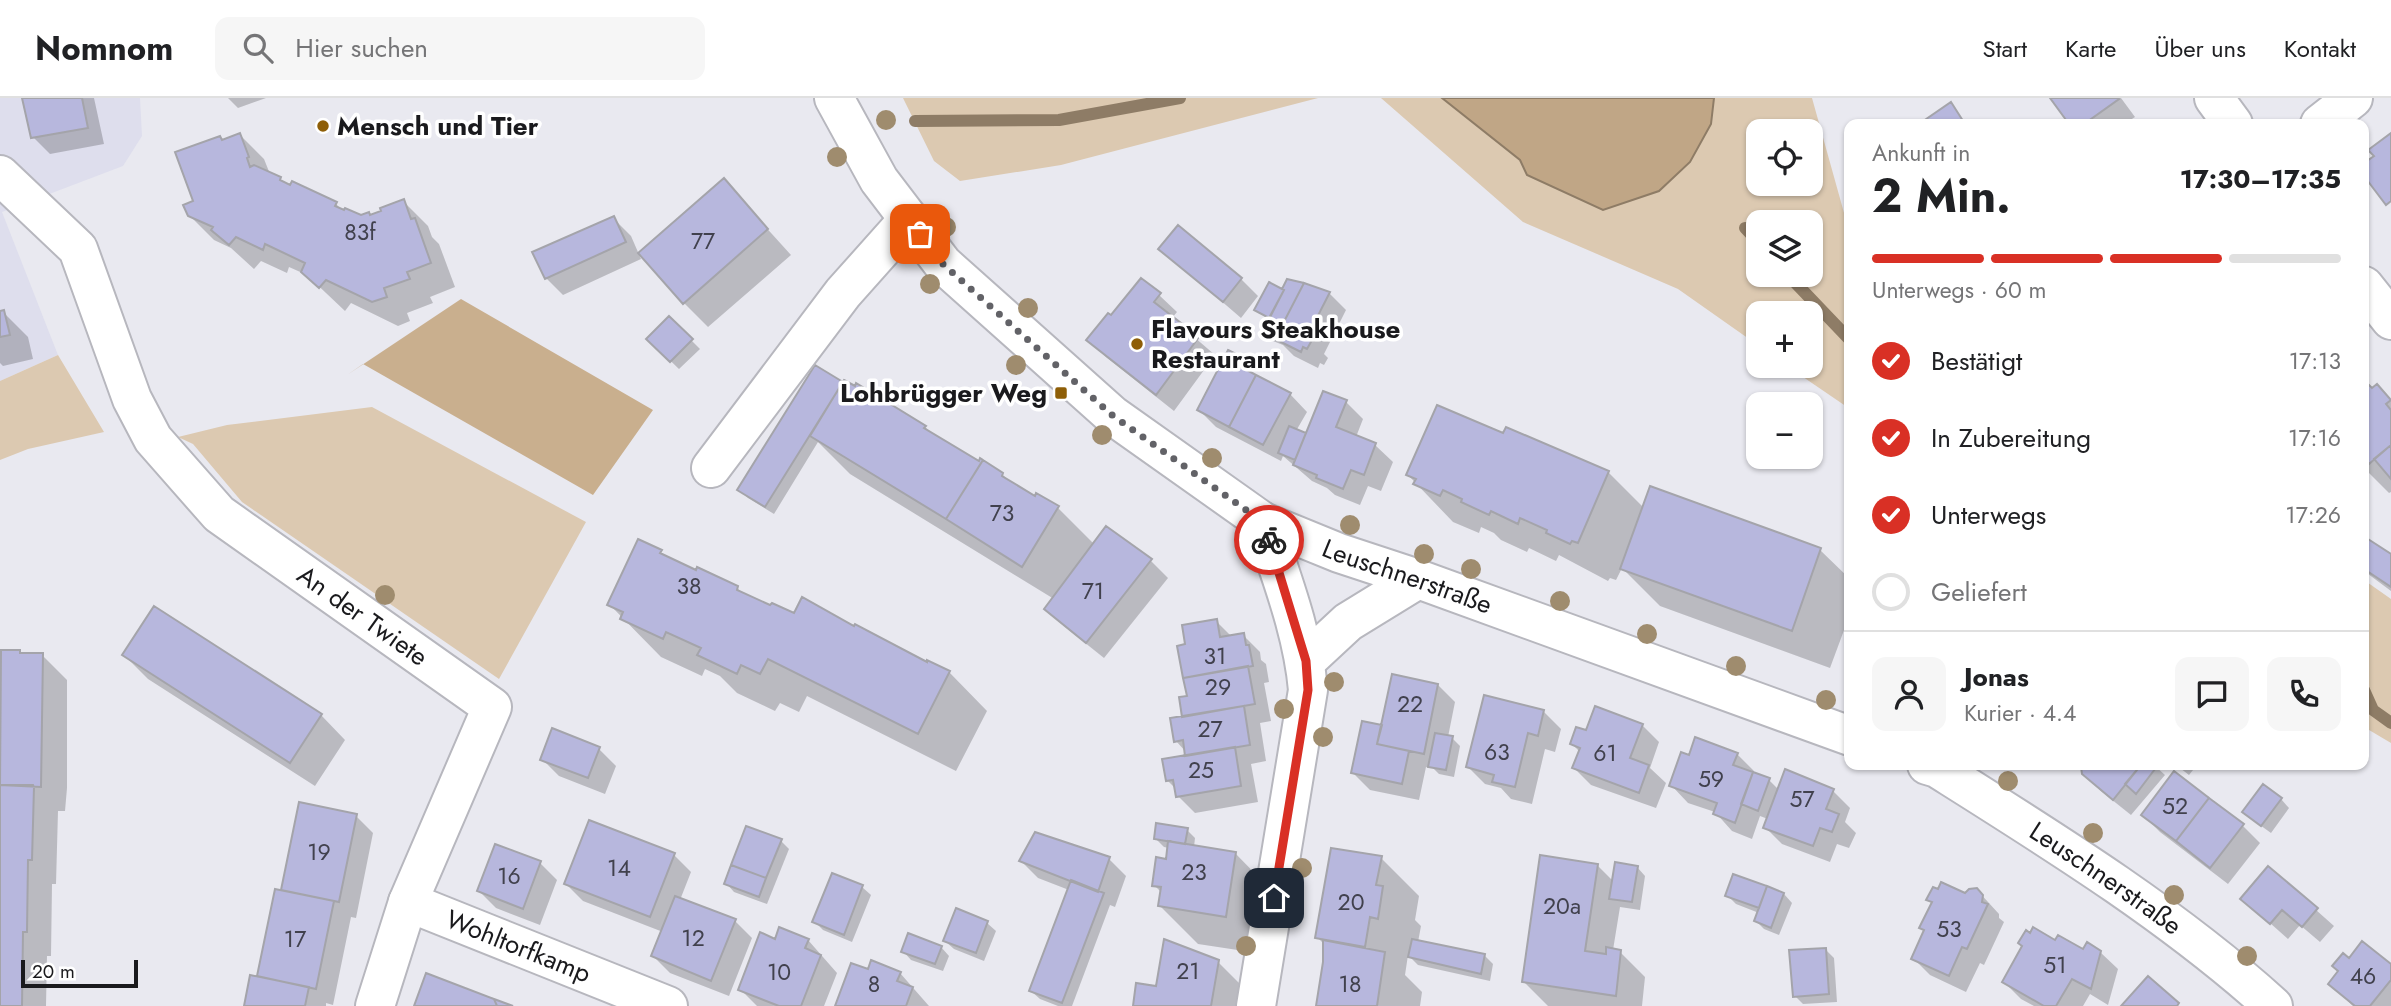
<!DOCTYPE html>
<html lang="de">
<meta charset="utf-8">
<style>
:root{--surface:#fff;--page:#f6f6f6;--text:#202124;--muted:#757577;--line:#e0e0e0;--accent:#d93025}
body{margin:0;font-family:Jost,sans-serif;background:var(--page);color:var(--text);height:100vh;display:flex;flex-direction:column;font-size:26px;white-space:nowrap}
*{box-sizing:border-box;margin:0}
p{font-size:23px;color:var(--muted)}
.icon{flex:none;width:38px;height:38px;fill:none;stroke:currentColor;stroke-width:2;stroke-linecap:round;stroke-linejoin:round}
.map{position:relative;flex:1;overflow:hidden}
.panel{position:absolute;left:1844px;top:21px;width:525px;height:651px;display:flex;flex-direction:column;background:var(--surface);border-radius:14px;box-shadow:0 2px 5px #0004}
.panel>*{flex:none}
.tools{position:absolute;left:1746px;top:21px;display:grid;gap:14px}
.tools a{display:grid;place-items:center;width:77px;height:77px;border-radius:14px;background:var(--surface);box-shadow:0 2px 5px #0004;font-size:35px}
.scale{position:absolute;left:21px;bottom:18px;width:117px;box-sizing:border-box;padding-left:7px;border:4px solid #1a1a1d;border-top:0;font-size:19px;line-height:24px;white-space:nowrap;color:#1a1a1d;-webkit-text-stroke:5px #fff;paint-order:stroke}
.pin{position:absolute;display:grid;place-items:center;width:60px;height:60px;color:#fff;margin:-30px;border-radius:14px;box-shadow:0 4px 10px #0006}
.courier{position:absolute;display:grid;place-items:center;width:70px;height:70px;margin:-35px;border:5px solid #d93025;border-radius:50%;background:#fff;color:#222;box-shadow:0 2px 9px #0007}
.summary em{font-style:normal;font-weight:700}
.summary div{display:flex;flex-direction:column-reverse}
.summary{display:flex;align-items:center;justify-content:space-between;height:119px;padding:0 28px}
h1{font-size:46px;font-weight:700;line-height:52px}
.bar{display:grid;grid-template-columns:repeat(4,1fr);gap:10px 7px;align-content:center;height:84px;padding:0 28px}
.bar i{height:9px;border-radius:5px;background:var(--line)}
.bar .on{background:var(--accent)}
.bar p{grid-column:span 4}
.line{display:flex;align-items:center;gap:18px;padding:0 28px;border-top:2px solid var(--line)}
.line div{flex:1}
.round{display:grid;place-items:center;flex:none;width:74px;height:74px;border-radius:14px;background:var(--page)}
ol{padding:0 28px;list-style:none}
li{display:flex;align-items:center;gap:21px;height:77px}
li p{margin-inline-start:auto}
li .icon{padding:7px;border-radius:50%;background:var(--accent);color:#fff;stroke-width:4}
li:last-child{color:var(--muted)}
li i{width:38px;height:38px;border:4px solid var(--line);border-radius:50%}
header{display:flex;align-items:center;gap:42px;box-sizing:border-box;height:98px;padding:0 35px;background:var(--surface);border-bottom:2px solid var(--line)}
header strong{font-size:33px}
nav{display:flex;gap:38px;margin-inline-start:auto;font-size:24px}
.search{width:490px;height:63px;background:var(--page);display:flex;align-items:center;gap:18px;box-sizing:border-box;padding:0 24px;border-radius:14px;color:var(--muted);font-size:26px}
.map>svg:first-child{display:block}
.built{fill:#dedeed}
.green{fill:#dcc9b1;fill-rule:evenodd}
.forest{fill:#c9af8e}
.water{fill:#c0a686;stroke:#8e7c66;stroke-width:2}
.shadow{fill:#0003}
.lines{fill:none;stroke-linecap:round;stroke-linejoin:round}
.stream{stroke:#8e7c66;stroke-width:12}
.building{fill:#b7b7dd;stroke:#a4a4aa;stroke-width:2}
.minor-casing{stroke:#b7b7be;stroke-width:42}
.minor{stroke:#fff;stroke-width:38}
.tree{fill:#9f8c6e}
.done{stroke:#626267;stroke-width:7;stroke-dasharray:0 12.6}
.route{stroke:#d93025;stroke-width:9}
.poi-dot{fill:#8e5e07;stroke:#fff;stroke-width:2.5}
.labels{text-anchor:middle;stroke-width:7;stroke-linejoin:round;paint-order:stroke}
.number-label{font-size:23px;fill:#41414d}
.poi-label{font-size:26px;font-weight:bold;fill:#1a1a1d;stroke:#fff;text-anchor:start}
.street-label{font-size:26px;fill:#1a1a1d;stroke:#fff}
</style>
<header>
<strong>Nomnom</strong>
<div class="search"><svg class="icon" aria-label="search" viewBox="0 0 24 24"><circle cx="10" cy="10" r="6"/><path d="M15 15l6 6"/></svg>Hier suchen</div>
<nav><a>Start</a><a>Karte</a><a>Über uns</a><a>Kontakt</a></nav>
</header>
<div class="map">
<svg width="2391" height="908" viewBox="0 0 2391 908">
<rect width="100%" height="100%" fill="#e9e9f0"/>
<path class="built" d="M0 0H140L142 38 123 68 2 114 58 257 0 283Z"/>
<path class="green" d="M903 0H1318L1061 67 960 83 934 63Z
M1381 0H1442L1520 62 1659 93C1691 63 1709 45 1714 0H1812L1846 122 1850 125V311L1787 268H1811V215H1759V248L1678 191 1523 124ZM1759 33H1811V86H1759ZM1759 124H1811V177H1759Z
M58 257 104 334 28 351 0 362V283Z
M372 309 586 424 499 581 242 404 193 346 178 339 227 327Z
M2364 482 2391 501V645L2364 629Z"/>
<path class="forest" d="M461 201 653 312 593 397 363 266 347 277Z"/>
<path class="water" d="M1442 0H1714L1711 26 1690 64 1659 93 1603 112 1527 77 1520 62Z"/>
<path class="shadow" d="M24 0H94L104 46 50 56 33 39Z
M228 0H266L238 10Z
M2052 0H2121L2135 19 2124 26H2071Z
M240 37 264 61 270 76 280 81 287 87 336 106 343 113 361 119H372L403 103 428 128 432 139 439 146 455 189 430 199 433 205 407 215 410 223 398 228 351 205 345 213 307 177 289 169 287 175 261 163 254 171 231 150 214 142 189 117 223 43Z
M724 83 791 157 708 229 684 205Z
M613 120 631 138 641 161 563 197 546 180Z
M1161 151 1241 181 1258 198 1241 220Z
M1287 183 1329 195 1346 212 1324 256 1328 260 1324 267 1320 265 1318 270 1294 258 1283 247 1273 243 1264 235 1270 223 1257 212 1283 193Z
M1159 197 1177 214 1172 220 1215 257 1174 313 1106 259 1089 242 1112 219Z
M3 214 28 239 33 261 3 268 0 265V215Z
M669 220 700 251 679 271 648 241Z
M1229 255 1237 259 1254 277 1290 296 1307 314 1296 333 1307 337 1346 304 1363 321 1356 339 1375 347 1393 364 1381 393 1368 388 1360 407 1335 397 1327 390 1312 383 1283 358 1281 363 1216 329 1199 312Z
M842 285 855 291 857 287 925 329 935 339 1002 376 1012 386 1036 400 1058 410 1094 446 1107 431 1151 463 1168 480 1104 560 1064 528 1047 511 1054 501 850 376 818 344 774 416 748 400 740 392Z
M2377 288 2391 302V394L2389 395 2364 370V291L2372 292Z
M1504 337 1608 374 1644 410 1820 452 1850 481V516L1830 570 1660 508 1622 470 1616 482 1610 480 1608 483 1559 457 1556 463 1529 450 1527 454 1501 442 1494 435 1481 429 1479 435 1453 424 1408 377Z
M638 443 661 454 669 461 737 490 744 497 771 510 949 574 987 613 956 673 807 598 799 614 780 605 775 613 737 595 720 578 705 571 702 578 661 559 609 506Z
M2364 449 2391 458V493L2364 473Z
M1216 523 1232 539 1243 537 1260 554 1261 562 1266 566 1269 584 1264 585 1271 623 1260 625 1266 663 1251 666 1258 704 1195 715 1178 698 1177 692 1168 683 1187 659 1186 654 1176 643 1184 620 1189 599 1187 547Z
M20 553 23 557H42L67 582V690L65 713H58L56 786H52L51 858H47L46 908H0V556Z
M124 557 321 617 345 642 315 688 148 581Z
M1438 587 1455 604 1448 639 1452 640 1460 648 1454 679 1439 676 1433 670 1426 669 1419 702 1370 692 1353 675 1383 629Z
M1543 613 1561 631 1555 654 1545 651 1532 706 1511 701 1501 690 1485 686 1468 669Z
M1642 627 1659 644 1650 670 1666 685 1656 710 1591 687 1574 670 1580 654 1572 646 1587 634Z
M599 651 616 668 605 696 559 678 542 661Z
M1737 656 1754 673 1753 676 1769 682 1779 692 1786 674 1833 693 1850 710 1845 724 1856 735 1849 750 1837 746 1830 764 1782 746 1765 729 1768 721 1760 718 1752 741 1732 733 1715 714 1688 705 1671 687 1690 660Z
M2049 667H2060L2056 672Z
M2079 667H2154L2165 677 2131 717 2101 693 2083 676V670Z
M2176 667H2197L2189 677Z
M2174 676 2243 728 2260 745 2228 786 2160 734 2143 717Z
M2281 701 2289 710 2271 735 2253 722Z
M301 706 356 718 373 735 356 820 351 819 333 907 326 905V908H245L258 880 276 793 282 794Z
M1187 732 1195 740 1194 749 1235 755 1273 794 1264 856 1198 846 1160 808 1162 795 1154 787 1167 763 1169 750 1164 749 1155 740Z
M781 743 789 751 767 806 734 794 726 785Z
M674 757 691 774 680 802 735 823 752 840 729 898 670 875 653 858 663 834 583 803 566 786Z
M1381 760 1419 798 1415 822 1421 828 1418 844 1485 858 1493 866 1490 883 1418 867 1408 857 1405 877 1422 894 1420 908H1318L1324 864V846L1317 839Z
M1109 761 1126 778 1115 809 1110 807 1072 908H1058L1040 901 1031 893 1069 792 1038 780 1021 763Z
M540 765 557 782 540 827 496 810 479 793Z
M1598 768 1614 784 1637 769 1645 778 1640 812 1620 809 1613 852 1620 854 1645 879 1642 908H1548L1524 884Z
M2269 770 2334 828 2320 844 2300 827 2288 841 2243 801Z
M1734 778 1784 796 1792 805 1779 837 1764 831 1756 823 1759 815 1736 806 1727 797Z
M862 789 871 797 852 844 823 832 815 824Z
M1977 792 1999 816V820L2004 824 1984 867 1980 865 1966 894 1930 877 1913 860 1925 833 1922 830 1933 806 1929 802 1966 797Z
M957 812 987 825 996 833 984 863 954 851 945 843Z
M808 842 837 875 824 908H757L740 891 776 843Z
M2056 844 2083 854H2100L2118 871 2108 907 2090 896 2083 908H2034L2021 901 2004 884Z
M941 849 949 858 943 873 911 862 903 853Z
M1825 851 1834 860 1837 904 1803 906 1795 898Z
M1218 864 1256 902 1255 908H1134L1157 890Z
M2391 869V908H2353L2330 886Z
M869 873 900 875 929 908H837Z"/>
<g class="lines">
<path class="stream" d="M915 23 1059 22 1180 0
M1745 130 1759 145
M1788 177 1850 242
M2364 592 2373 612 2391 625"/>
</g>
<path class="building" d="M22 0H82L88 30 31 40Z
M2050 0H2118L2119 1 2084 26H2069Z
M1951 4 1965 26H1919Z
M240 35 249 59 247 60 250 69 254 67 281 79 280 82 290 87 292 83 337 104 335 108 344 112 345 110 361 117 369 114 370 117 381 113 380 110 404 101 411 121 415 120 431 165 407 174 410 181 384 190 387 199 372 204 326 182 319 190 301 174 305 165 265 146 263 152 236 139 229 147 211 132 213 129 188 118 183 107 193 103 175 54 220 38 222 42Z
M2391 35V103L2386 107 2364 78V65L2374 58 2368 52Z
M724 80 768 131 683 206 638 155Z
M614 118 626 144 545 181 532 154Z
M1178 127 1242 180 1223 204 1158 151Z
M1141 180 1161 195 1154 204 1199 239 1156 297 1086 242 1108 215 1111 217Z
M1287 181 1304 185 1275 241 1262 235 1284 192 1282 191Z
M1269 184 1284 192 1269 220 1254 212Z
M1304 185 1330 194 1307 239 1312 242 1307 251 1303 249 1301 254 1275 241Z
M4 212 10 237 0 239V213Z
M669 218 693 241 670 264 646 241Z
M1228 252 1238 257 1234 265 1256 277 1229 329 1197 312Z
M815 267 843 284 765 409 737 392Z
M1256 277 1291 295 1263 347 1229 329Z
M844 282 855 288 856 285 926 328 924 330 979 363 980 360 983 362 946 421 810 338Z
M2368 286 2372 290 2377 286 2391 302 2386 306 2391 312V347L2369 366 2364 360V289Z
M1323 293 1347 302 1336 329 1376 345 1364 377 1351 372 1343 391 1316 380 1317 377 1293 367Z
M1437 307 1503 335 1506 329 1609 373 1578 445 1572 443 1570 446 1546 435 1547 432 1520 420 1518 426 1491 413 1489 417 1461 404 1462 401 1443 392 1440 398 1413 386 1416 381 1406 377Z
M1289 328 1306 335 1295 362 1278 355Z
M2391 347V381L2374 361Z
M983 362 1003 375 1002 378 1035 398 1036 395 1059 408 1022 469 946 421Z
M1650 388 1821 450 1792 533 1620 471Z
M1106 428 1152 461 1086 545 1044 511Z
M638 441 662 452 660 455 696 472 697 469 738 488 737 492 770 507 772 505 794 515 802 499 854 528 855 526 927 564V562L950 573 918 636 768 561 760 576 741 567 737 576 697 557 701 550 666 534 663 541 620 521 623 514 607 507Z
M2368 441 2391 456V489L2364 471V446Z
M154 508 322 616 290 665 122 557Z
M1217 521 1220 539 1244 535 1246 547H1249L1253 568 1183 580 1177 548 1185 546 1182 527Z
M1 552H20V555H43L41 689 0 687Z
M1248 568 1255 606 1182 619 1179 599 1187 598 1183 580Z
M1392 576 1438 586 1424 656 1377 646Z
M1484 597 1544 612 1538 638 1528 635 1515 689 1492 684 1494 677 1466 669Z
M1244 608 1250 647 1185 658 1183 642 1174 644 1170 620Z
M1595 608 1643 626 1630 660 1649 667 1639 695 1572 670 1580 650 1570 646 1576 629 1586 632Z
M1362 623 1382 627 1377 646 1409 653 1402 686 1351 675Z
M552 630 600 649 588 680 540 662Z
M1435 635 1453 638 1446 672 1428 669Z
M1695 639 1738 655 1733 667 1753 674 1735 725 1713 716 1717 705 1669 688 1681 654 1689 657Z
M1235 649 1241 688 1176 699 1173 682 1166 683 1162 661Z
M2078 667H2141L2113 702 2082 676 2081 669Z
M2141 667H2158L2136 696 2125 686Z
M1785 671 1834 691 1826 711 1839 716 1832 734 1820 730 1813 748 1763 730Z
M2174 673 2209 700 2176 743 2141 717Z
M1753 674 1770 680 1758 713 1741 706Z
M2263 686 2282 700 2261 728 2242 714Z
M0 687H33L34 689 32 762H28L27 834H23L22 908H0Z
M2209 700 2244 726 2210 770 2176 743Z
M299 704 357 716 339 804 281 792Z
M589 722 675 755 650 819 564 786Z
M1156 725 1188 730 1185 746 1154 741Z
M746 728 782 741 766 780 731 767Z
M1035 734 1110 759 1098 794 1019 763Z
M1168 743 1236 754 1226 819 1158 808 1161 789 1152 788 1156 759 1166 761Z
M495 746 541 763 523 811 477 793Z
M1331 750 1382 758 1376 787 1383 788 1378 821 1370 819 1365 849 1315 840Z
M1540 757 1598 766 1585 853 1606 856V849L1621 852 1616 898 1522 884Z
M1615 764 1638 768 1632 804 1609 801Z
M731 767 766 780 759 799 724 786Z
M2268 768 2318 810 2302 829 2282 812 2270 826 2240 801Z
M832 775 863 787 844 837 812 824Z
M1733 776 1767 788 1759 810 1725 798Z
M1071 782 1104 795 1062 905 1029 893Z
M1941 784 1965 795 1969 791 1977 790 1983 797 1982 804 1988 806 1967 851 1962 849 1949 878 1911 861 1924 832 1919 830 1932 804 1926 802 1933 789 1938 791Z
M1767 788 1784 795 1771 830 1754 823Z
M275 791 334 803 316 891 257 878Z
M675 798 736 821 711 883 651 858Z
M956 810 988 823 976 855 943 843Z
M779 829 809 841 805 850 821 857 801 908H779L738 892 760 834 775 841Z
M2033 829 2055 842 2058 837 2083 851 2087 844 2101 853 2091 891 2072 881 2056 908H2044L2002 884 2022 848 2018 845 2026 832 2030 835Z
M908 835 942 848 935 866 901 854Z
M1164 841 1219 862 1211 908H1133L1136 885 1156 888Z
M1412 841 1485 856 1481 876 1408 859Z
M1323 842 1385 854 1377 908H1316L1323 864Z
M2362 843 2391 866V882L2370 908H2355L2328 886 2338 873 2332 868 2343 855 2349 860Z
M1826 850 1829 896 1793 899 1789 852Z
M871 862 901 874 897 883 913 889 906 908H835L851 865 868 871Z
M426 875 494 901 497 908H414Z
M250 877 309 889 305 908H244Z
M2148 878 2179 905 2177 908H2121Z
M494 901 513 908H497Z"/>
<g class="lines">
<defs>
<g id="minor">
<path id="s1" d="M834 0 879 82 943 166 1112 317 1263 424 1339 455 1418 481 1850 638"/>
<path d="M2214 0 2233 26"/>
<path d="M2320 26 2353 0"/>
<path id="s2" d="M0 77 78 151 132 301 153 341 219 416 492 609 408 804 375 908"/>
<path d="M2364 188 2391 222"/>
<path d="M711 370 843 195 909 121"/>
<path d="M1306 563 1348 524 1418 481"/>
<path id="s3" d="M1927 667 1937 670C2053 743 2171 816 2273 908"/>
<path id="s4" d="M408 804 668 908"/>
<path d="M1256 908 1308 592C1303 534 1281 479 1263 424"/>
</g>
</defs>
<use href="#minor" class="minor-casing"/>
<use href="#minor" class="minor"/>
</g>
<g class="tree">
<circle cx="886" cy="22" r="10"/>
<circle cx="837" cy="59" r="10"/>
<circle cx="946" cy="129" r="10"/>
<circle cx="930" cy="186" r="10"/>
<circle cx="1028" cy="210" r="10"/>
<circle cx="1016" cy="267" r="10"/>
<circle cx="1102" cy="337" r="10"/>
<circle cx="1212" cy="360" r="10"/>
<circle cx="1350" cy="427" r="10"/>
<circle cx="1424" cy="456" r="10"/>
<circle cx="1471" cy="471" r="10"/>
<circle cx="385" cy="497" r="10"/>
<circle cx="1560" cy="503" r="10"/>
<circle cx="1647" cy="536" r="10"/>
<circle cx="1736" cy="568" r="10"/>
<circle cx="1334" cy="584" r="10"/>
<circle cx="1826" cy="602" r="10"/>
<circle cx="1284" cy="611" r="10"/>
<circle cx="1323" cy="639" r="10"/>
<circle cx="2008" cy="683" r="10"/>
<circle cx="2093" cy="735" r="10"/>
<circle cx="1302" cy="770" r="10"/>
<circle cx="2174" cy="797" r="10"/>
<circle cx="1246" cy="848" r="10"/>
<circle cx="2247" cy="858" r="10"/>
</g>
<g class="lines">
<path class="done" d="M920 136 943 166 1112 317 1263 424 1269 442"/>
<path class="route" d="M1269 442 1306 563 1308 592 1274 800"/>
</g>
<g class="poi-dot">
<circle cx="323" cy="28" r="7"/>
<circle cx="1137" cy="246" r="7"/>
<rect x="1054" y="288" width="14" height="14" rx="3.5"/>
</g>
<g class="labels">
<g class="number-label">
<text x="360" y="142">83f</text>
<text x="703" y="151">77</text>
<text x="1002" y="423">73</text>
<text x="689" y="496">38</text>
<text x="1093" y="501">71</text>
<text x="1215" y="566">31</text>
<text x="1218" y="597">29</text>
<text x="1410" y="614">22</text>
<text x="1210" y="639">27</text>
<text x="1497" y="662">63</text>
<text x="1605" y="663">61</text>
<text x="1201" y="680">25</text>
<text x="1711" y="689">59</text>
<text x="1802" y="709">57</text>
<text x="2175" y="716">52</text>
<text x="319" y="762">19</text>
<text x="619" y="778">14</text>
<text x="1194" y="782">23</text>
<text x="509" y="786">16</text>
<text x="1351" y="812">20</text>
<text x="1562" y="816">20a</text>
<text x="1949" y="839">53</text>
<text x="693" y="848">12</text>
<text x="295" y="849">17</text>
<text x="2055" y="875">51</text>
<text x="1188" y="881">21</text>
<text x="779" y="882">10</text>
<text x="2363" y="886">46</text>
<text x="874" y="894">8</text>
<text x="1350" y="894">18</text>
</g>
<g class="poi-label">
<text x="337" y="37">Mensch und Tier</text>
<text x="1151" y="240">Flavours Steakhouse<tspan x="1151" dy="30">Restaurant</tspan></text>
<text x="1047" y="304" text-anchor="end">Lohbrügger Weg</text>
</g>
<g class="street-label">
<text dy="9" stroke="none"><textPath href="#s1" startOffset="765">Leuschnerstraße</textPath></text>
<text dy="9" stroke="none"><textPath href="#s2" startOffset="588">An der Twiete</textPath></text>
<text dy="9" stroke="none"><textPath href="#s3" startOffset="212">Leuschnerstraße</textPath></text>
<text dy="9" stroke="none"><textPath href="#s4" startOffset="119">Wohltorfkamp</textPath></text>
</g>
</g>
</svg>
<div class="tools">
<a><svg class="icon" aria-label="locate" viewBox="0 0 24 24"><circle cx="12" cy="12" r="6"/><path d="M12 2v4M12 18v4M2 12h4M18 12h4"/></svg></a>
<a><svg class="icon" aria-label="layers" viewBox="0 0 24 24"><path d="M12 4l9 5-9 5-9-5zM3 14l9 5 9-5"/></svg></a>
<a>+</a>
<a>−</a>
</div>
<div class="scale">20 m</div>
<div class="pin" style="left:920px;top:136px;background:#ea580c"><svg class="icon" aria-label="bag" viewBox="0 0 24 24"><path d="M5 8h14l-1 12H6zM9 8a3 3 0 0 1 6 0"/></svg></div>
<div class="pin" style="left:1274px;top:800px;background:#1f2937"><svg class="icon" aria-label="home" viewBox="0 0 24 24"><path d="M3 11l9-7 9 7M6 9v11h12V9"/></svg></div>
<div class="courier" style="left:1269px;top:442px"><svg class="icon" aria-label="bike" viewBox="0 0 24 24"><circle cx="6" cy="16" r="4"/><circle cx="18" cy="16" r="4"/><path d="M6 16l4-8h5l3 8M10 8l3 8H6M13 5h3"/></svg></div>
<section class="panel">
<div class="summary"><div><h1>2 Min.</h1><p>Ankunft in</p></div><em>17:30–17:35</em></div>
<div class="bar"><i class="on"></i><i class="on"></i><i class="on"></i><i></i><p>Unterwegs · 60 m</p></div>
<ol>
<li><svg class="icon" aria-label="check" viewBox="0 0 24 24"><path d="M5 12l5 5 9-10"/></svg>Bestätigt<p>17:13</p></li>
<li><svg class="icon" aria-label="check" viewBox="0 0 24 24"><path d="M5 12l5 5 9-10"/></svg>In Zubereitung<p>17:16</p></li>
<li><svg class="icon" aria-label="check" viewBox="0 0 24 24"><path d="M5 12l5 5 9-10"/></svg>Unterwegs<p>17:26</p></li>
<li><i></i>Geliefert</li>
</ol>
<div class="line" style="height:126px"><a class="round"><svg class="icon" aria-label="person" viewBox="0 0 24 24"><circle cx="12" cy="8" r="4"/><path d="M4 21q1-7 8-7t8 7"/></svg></a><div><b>Jonas</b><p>Kurier · 4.4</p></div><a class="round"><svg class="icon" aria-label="chat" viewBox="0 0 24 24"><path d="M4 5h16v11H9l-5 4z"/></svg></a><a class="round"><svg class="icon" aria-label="phone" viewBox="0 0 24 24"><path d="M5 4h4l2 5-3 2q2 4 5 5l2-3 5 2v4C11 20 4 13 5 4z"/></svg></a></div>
</section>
</div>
